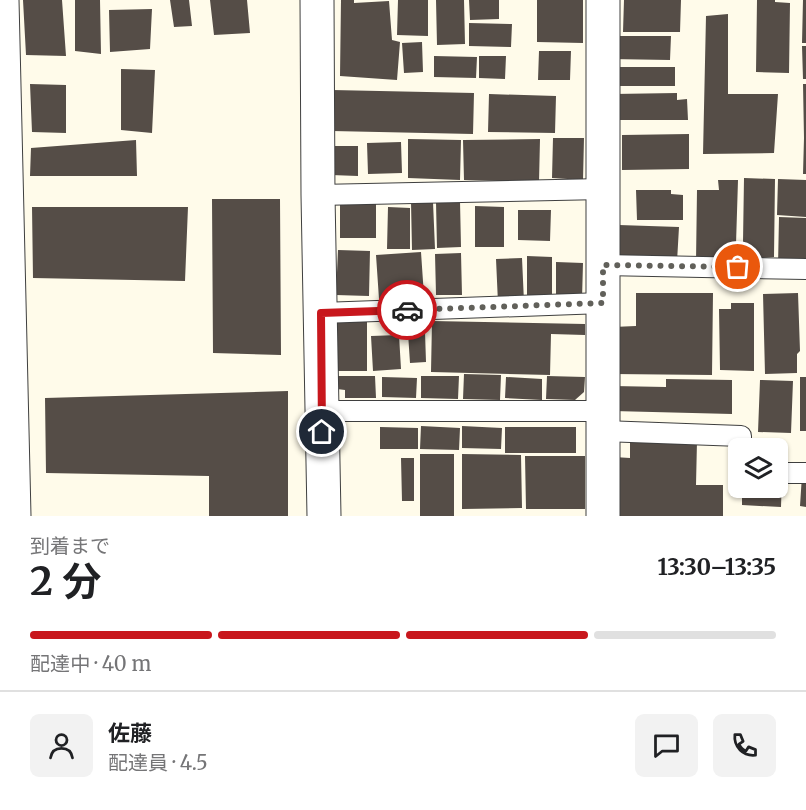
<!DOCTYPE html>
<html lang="ja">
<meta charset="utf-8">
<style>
:root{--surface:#fff;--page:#f2f2f2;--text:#202124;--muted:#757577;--line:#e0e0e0;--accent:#c8171d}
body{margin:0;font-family:Merriweather,"Noto Sans JP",serif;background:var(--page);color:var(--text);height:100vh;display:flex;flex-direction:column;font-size:22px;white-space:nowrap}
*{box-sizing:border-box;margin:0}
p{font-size:20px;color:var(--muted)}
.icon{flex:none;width:33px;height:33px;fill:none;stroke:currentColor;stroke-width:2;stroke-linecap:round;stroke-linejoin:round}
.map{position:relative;height:516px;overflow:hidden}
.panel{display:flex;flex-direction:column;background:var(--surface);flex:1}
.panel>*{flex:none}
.fabs{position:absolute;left:728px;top:438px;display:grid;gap:12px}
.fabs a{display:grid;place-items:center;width:60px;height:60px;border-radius:9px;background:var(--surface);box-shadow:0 2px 4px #0004;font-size:30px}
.pin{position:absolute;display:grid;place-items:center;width:51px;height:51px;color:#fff;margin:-26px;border:3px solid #fff;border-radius:50%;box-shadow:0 2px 6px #0007}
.courier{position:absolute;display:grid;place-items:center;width:60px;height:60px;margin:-30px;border:4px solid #c8171d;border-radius:50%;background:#fff;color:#222;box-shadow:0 2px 8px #0007}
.headline em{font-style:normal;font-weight:700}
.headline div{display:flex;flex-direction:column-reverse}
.headline{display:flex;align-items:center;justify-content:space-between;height:102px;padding:0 30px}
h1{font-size:39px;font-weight:700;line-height:45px}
.bar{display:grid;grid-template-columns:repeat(4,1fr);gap:9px 6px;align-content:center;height:72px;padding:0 30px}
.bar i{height:8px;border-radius:4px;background:var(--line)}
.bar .selected{background:var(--accent)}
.bar p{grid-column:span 4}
.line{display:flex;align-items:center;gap:15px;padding:0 30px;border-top:2px solid var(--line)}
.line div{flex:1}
.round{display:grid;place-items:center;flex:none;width:63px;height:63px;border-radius:9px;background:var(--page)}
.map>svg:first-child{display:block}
.building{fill:#554d47}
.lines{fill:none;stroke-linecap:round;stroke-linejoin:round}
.service-casing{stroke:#3f3f3f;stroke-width:22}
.minor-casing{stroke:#3f3f3f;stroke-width:35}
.service{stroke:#fff;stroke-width:20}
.minor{stroke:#fff;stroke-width:33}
.done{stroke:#61605a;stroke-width:6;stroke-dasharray:0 10.8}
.route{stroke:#c8171d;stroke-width:8}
</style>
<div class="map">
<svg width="806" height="516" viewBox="0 0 806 516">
<rect width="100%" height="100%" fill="#fffbea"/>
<path class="building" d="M23 0H62L66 56 26 55Z
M75 0H100L101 54 75 51Z
M170 0H189L192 26 174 27Z
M210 0H247L250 33 214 35Z
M341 0H354V3L389 1 392 40 400 42 397 80 340 76Z
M398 0H428V36L397 35Z
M436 0H464L465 44 437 45Z
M469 0H499V19L470 20Z
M537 0H583V43L537 42Z
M624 0H681L680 32H623Z
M757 0H775V2L790 3 789 73 756 72Z
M803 0H806V43H802Z
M152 9 150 49 110 52 109 10Z
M728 14V94H778L774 153 703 154 706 16Z
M469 23 512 24 511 47 469 46Z
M611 36H671L670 60 610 59Z
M422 42 423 72 404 73 402 43Z
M802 46H806V79H803Z
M539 51H571L570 80H538Z
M434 56 477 57 476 78 434 77Z
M479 56H506L505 79 479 78Z
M615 67H675V86H616Z
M121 69 155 70 152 133 121 130Z
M30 84 66 85V133L32 132Z
M803 84H806V138H804Z
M332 90 474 93 473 134 332 131Z
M677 93V100L687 99 688 120H613V94Z
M489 94 556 96 555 133 488 132Z
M689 134V169L622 170V135Z
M553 138H584L583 180 552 178Z
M804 138H806V174H803Z
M408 139 461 140 460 180 408 178Z
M540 139 539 182 464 180 463 140Z
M136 140 137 176H30L31 148Z
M401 142 402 173 368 174 367 143Z
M331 146H358V176L331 175Z
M744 178 775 179 774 257 738 260 739 242H743Z
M778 179 806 180V217L777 215Z
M718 180H738L736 244 733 243V263L696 262 697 190H719Z
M636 190H671V194L683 195V220H637Z
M212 199H280L281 355 213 353Z
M460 201 461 247 437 248 436 202Z
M411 202H433L435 249 412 250Z
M340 204H376V238H340Z
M475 206 504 207V247H475Z
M32 207H188L185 281 33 278Z
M388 207 410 208V249H387Z
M518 210H551L550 241 518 240Z
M779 217 806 218V267L778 266Z
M619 225 679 227 677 262 618 259Z
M338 250 370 251 369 296 336 295Z
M421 252 424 296 379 299 376 255Z
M461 253 462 295H436L435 254Z
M527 256 552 257V300L527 299Z
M522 258 524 302 498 303 496 259Z
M556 262 583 263 582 299H556Z
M636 293H713L712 375 613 374V327L636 326Z
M798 293 800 351 797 354V373L765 374 763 294Z
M731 303H754V371L720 370 719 309H731Z
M331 321H367V371H331Z
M432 321 585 324V335L551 334 550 375 431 372Z
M425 332 426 362 410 363 408 333Z
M399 335 401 369 373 371 371 336Z
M464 374 501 375 500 400 463 399Z
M337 376H375L376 398H345V390L337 389Z
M421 376H459L458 399 421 398Z
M547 376 585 377 584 392 575 400 546 399Z
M382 377 417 378 416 398 382 397Z
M506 377 542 379V400L505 398Z
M800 377H806V431H800Z
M666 379 732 380V414L613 411V386L666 387Z
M760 380 793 381 791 433 758 432Z
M288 391V516H209V476L46 473 45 398Z
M421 426 460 428 459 450 420 449Z
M462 426 502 428 501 449 462 448Z
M380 427 418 428V449H380Z
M505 427H576V453H505Z
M630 440 697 441 696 485H723V516H613L614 457 630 458Z
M420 454H454V516H420Z
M462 454 521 455 522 508 462 509Z
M525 456H585V509H526Z
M401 458H414V501H402Z
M777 474H782L781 507 742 505V488H777Z
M802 475H806V507L800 506Z"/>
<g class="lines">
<defs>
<path id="service" d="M318 195 603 189
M603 265 806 269
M321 313 603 303
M322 411H603
M603 431 741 436V448
M777 473H806"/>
<path id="minor" d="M2 0 14 516
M317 0 318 195 324 516
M603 516V0"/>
</defs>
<use href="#service" class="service-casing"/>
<use href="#minor" class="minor-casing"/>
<use href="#service" class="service"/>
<use href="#minor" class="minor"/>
</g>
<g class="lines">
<path class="done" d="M407 310 603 303V265L738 267"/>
<path class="route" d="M322 432 321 313 407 310"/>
</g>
</svg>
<div class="fabs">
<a><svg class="icon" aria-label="layers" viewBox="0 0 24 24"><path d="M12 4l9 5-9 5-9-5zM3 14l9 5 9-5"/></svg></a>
</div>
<div class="pin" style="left:738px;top:267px;background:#ea580c"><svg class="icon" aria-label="bag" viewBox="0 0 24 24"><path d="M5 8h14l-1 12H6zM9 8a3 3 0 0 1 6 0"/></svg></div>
<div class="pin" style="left:322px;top:432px;background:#1f2937"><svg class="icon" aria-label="home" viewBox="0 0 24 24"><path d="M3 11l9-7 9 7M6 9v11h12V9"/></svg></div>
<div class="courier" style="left:407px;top:310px"><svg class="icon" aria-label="car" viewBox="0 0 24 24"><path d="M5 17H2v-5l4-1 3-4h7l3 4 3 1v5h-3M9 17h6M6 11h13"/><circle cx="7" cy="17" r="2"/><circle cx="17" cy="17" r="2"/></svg></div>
</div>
<section class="panel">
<div class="headline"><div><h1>2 分</h1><p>到着まで</p></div><em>13:30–13:35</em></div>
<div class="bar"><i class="selected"></i><i class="selected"></i><i class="selected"></i><i></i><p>配達中 · 40 m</p></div>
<div class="line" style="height:108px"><a class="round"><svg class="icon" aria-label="person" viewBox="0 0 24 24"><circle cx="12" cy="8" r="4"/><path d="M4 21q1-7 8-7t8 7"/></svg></a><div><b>佐藤</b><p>配達員 · 4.5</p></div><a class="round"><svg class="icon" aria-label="chat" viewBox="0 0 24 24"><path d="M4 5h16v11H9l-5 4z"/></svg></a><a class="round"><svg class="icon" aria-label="phone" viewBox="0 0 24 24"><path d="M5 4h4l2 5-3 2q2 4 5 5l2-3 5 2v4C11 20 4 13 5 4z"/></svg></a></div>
</section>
